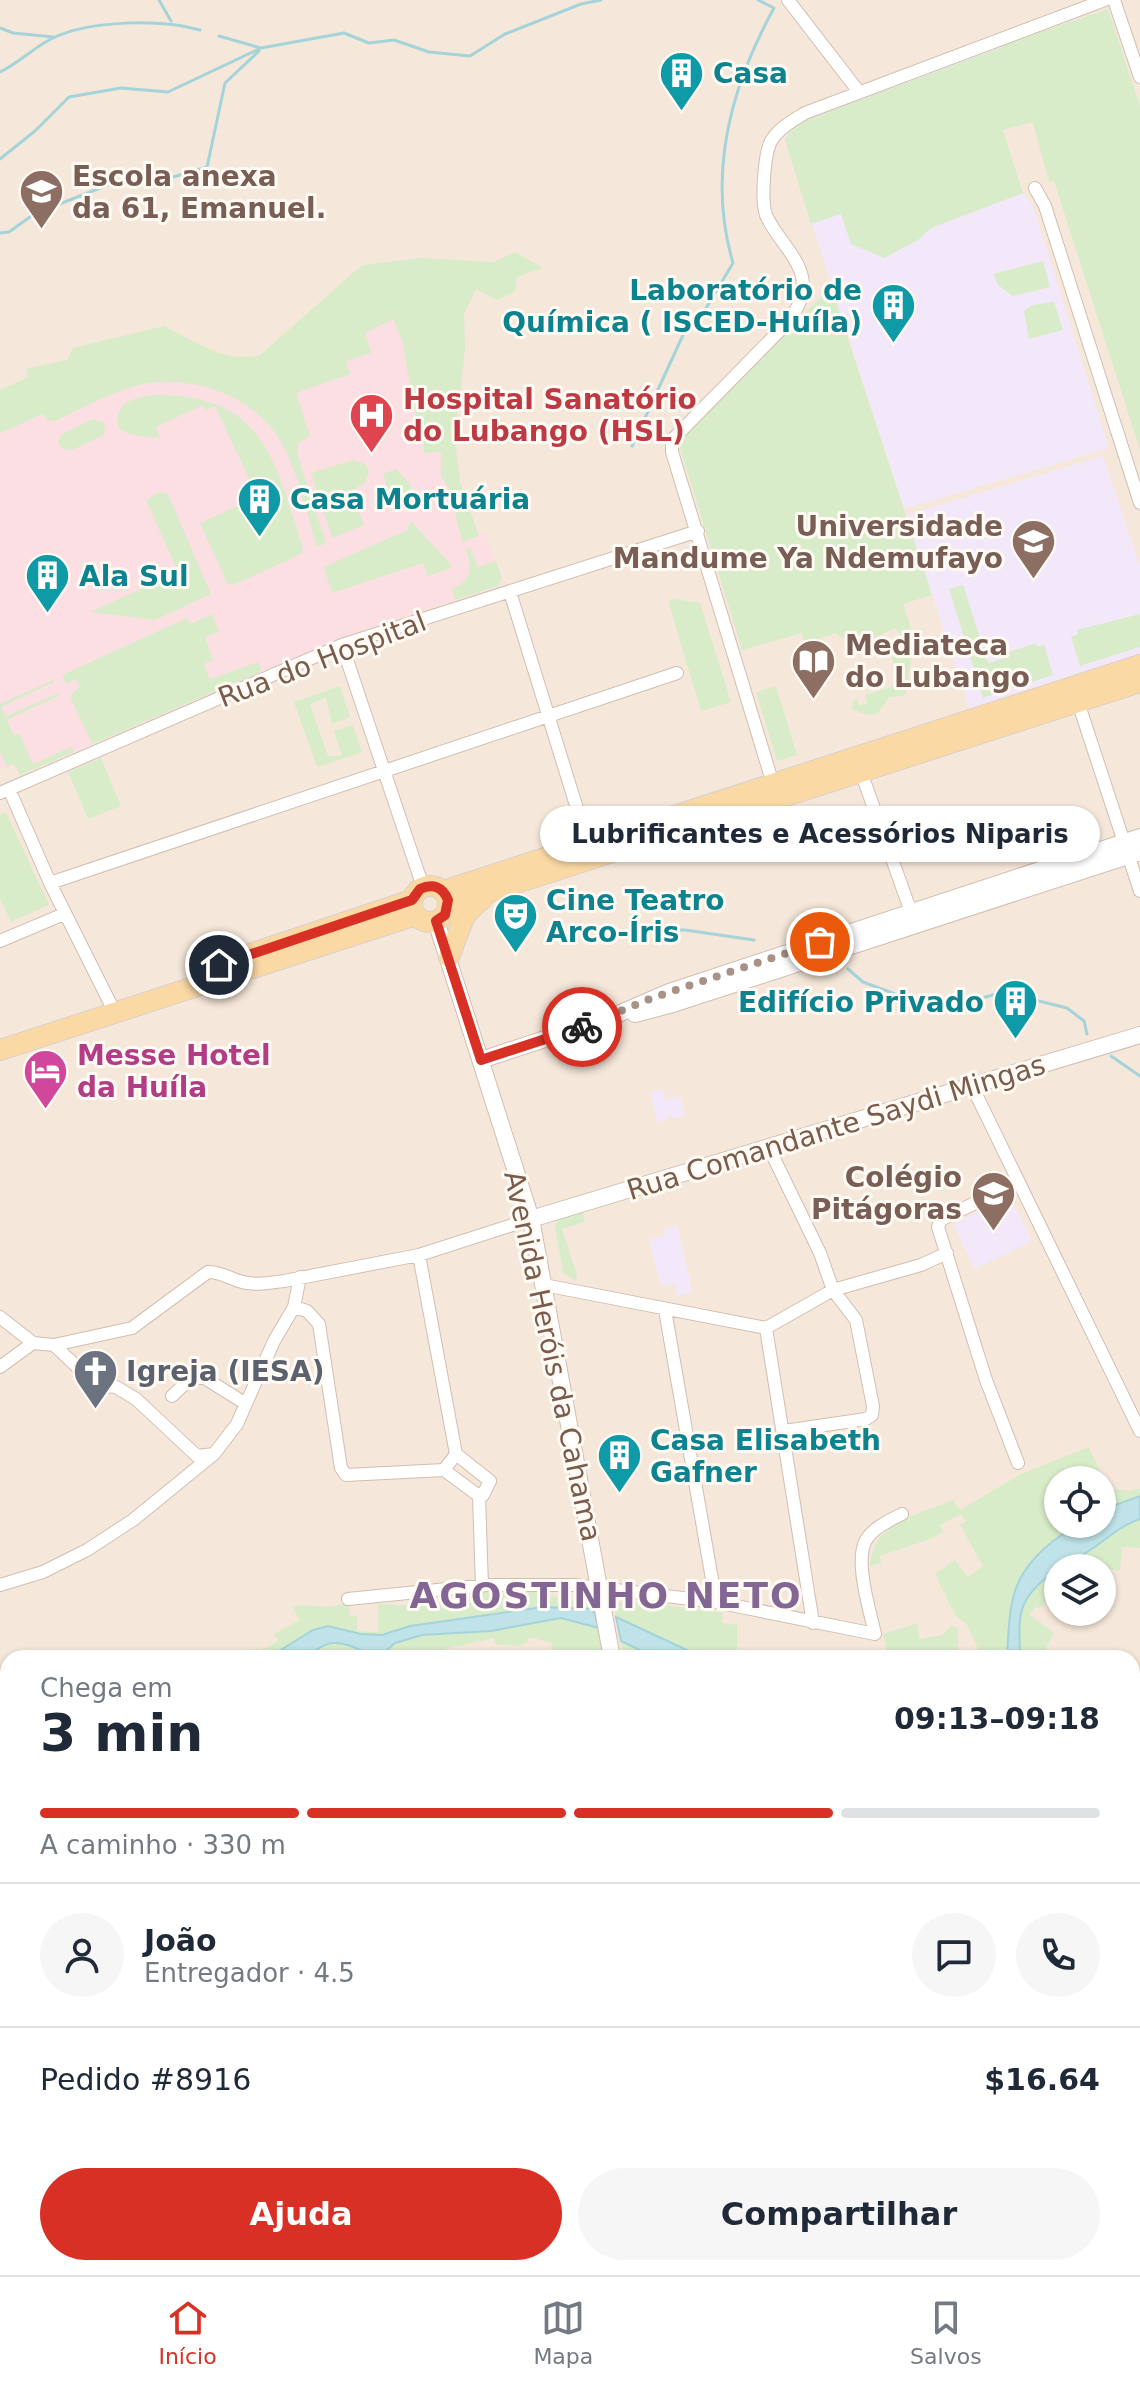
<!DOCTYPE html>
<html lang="pt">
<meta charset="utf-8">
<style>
:root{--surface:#fff;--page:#f6f6f7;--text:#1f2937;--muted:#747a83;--line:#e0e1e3;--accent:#d93025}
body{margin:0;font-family:"DejaVu Sans",sans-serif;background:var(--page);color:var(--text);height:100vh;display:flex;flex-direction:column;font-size:30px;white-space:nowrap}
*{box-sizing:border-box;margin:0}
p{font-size:26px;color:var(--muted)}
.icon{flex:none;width:44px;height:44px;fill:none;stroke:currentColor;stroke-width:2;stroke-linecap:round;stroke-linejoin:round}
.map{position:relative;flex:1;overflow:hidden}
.sheet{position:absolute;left:0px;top:1650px;width:1140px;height:626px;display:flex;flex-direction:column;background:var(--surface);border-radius:24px 24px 0 0;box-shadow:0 2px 6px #0004}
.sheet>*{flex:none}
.tools{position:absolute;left:1044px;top:1466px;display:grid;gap:16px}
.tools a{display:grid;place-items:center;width:72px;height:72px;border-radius:50%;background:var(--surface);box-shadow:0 2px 6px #0004;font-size:40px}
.pin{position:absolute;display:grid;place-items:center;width:68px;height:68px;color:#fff;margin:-34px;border:4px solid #fff;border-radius:50%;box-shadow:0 2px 8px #0007}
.courier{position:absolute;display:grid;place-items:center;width:80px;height:80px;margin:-40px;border:6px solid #d93025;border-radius:50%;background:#fff;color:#222;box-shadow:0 2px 10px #0007}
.bubble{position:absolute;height:56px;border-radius:28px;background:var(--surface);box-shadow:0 2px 6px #0004;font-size:26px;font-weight:700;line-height:56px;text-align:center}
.overview em{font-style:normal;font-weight:700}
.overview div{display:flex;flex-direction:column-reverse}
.overview{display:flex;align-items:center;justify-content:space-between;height:136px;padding:0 40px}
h1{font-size:52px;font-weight:700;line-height:60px}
.bar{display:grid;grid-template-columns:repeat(4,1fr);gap:12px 8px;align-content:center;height:96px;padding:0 40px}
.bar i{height:10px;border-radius:6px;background:var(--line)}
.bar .current{background:var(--accent)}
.bar p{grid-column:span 4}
.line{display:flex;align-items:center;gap:20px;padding:0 40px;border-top:2px solid var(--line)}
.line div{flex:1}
.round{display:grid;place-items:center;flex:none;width:84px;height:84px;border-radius:42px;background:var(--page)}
.primary-button{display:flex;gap:16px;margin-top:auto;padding:16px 40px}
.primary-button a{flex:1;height:92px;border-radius:48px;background:var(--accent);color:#fff;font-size:32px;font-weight:700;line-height:92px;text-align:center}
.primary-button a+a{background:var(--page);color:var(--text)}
.menu{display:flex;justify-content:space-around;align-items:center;height:112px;border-top:2px solid var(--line);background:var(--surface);font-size:22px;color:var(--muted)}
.menu a{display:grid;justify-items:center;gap:4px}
.menu .current{color:var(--accent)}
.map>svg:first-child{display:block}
.residential{fill:#f5e8da;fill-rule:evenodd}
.education{fill:#f3e8fa}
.medical{fill:#fbdfe3}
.green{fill:#d8ecc9;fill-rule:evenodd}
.water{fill:#bfe3e8;stroke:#a5d3da;stroke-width:2}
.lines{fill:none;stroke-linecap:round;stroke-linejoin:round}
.stream{stroke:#a5d3da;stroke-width:3}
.minor-casing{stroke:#d1beb0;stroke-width:14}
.tertiary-casing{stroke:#d1beb0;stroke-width:18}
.secondary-casing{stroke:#d6c0b0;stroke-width:20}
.primary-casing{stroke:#dad1cd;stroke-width:22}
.minor{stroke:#fff;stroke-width:12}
.tertiary{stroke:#fff;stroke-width:16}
.secondary{stroke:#fff;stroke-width:18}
.primary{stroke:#fbd9a5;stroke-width:20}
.done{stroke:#a89285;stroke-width:8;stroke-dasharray:0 14.4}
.route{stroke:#d93025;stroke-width:10}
.labels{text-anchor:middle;stroke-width:6;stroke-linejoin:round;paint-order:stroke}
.culture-label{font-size:28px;font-weight:bold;fill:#0d838f;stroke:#fffaf3;text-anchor:start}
.education-label{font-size:28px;font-weight:bold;fill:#785e54;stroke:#fffaf3;text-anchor:start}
.health-label{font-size:28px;font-weight:bold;fill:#be3a42;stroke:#fffaf3;text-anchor:start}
.street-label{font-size:28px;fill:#7a5c4d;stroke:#fffaf3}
.hotel-label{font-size:28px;font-weight:bold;fill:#b23c85;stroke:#fffaf3;text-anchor:start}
.worship-label{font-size:28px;font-weight:bold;fill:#5b616d;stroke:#fffaf3;text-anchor:start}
.district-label{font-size:36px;font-weight:bold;letter-spacing:2px;fill:#846695;stroke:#fffaf3}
</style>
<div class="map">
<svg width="1140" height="2275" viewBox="0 0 1140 2275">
<rect width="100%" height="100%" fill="#fdf6ec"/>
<path class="residential" d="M0 0H1140V2275H0ZM1058 1480H1102V1524H1058ZM1058 1568H1102V1612H1058ZM8 1658H1132V2268H8Z"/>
<path class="education" d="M1002 45 1028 123 1003 131 1023 193 1033 206 1109 448 904 509 785 140 786 134 801 122Z
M1103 456 1140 567V653L969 708 906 515Z
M662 1089 666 1100 680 1096 685 1116 673 1119 670 1113 669 1119 657 1122 650 1092Z
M1010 1196 1032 1241 975 1269 953 1224Z
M677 1226 693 1293 677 1296 674 1283 661 1286 649 1240 665 1236 664 1229Z
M522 2268H851L849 2275H518Z"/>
<path class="medical" d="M476 289 464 313 465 348 455 441 460 482 479 535 485 533 502 578 498 586 346 636 20 775 13 764 0 769V418L59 393 196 375 365 333 393 318Z"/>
<path class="green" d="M1108 9 1140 106V450L1054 181 1049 182 1033 122 1003 130 1023 193 931 228 918 240 884 258 851 244 841 214 811 224 785 140 791 128 801 122 1002 47V45Z
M515 252 543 268 517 277 515 291 497 300 476 289 464 313 465 348 455 441 460 482 479 536 462 542 450 491 441 476V452L424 453V441H420L402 340 393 319 365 333 371 353 346 361 350 374 296 393 310 436 298 443 297 453 326 543 317 547C306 513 299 473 281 442 254 394 186 372 135 386 107 394 81 409 55 421L47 420 43 414 0 433V390L28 377 26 369 67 360 73 348 164 326C195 341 225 364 260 355L362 265 420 258 494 262Z
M1043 261 1050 287 1013 296 998 285 993 274Z
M831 287 932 595 903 604 911 628 901 635 895 628 867 641 861 635 847 640 835 633 808 643 803 640 802 633 742 650 678 441Z
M1054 302 1063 330 1029 339 1024 311 1033 305Z
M152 395C264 393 274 459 303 548L301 554 233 585 227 583 200 523 248 501 245 491 253 487 215 406 206 410 203 405 156 427 160 438 132 435 119 429C112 404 132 398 152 395Z
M93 419 105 423 104 435 72 450 61 448 58 442 62 434Z
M353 460 365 464 369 470 365 483 351 491 364 525 332 538 311 473Z
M396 469 411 485 410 505 401 509 393 506 383 474Z
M160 492 168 494 211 594 155 620 90 612 178 572 146 500Z
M411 521 453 567 428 576 423 563 332 593 324 567 407 530Z
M470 548 478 567 496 561 502 578 498 586 455 600 452 589C472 581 472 568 466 549Z
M963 585 988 663 1010 656 1009 652 1036 643 1038 647 1044 645 1053 675 983 698 949 589Z
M675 599 700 603 731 702 701 711 668 601Z
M212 614 219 632 205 637 213 660 204 664 210 679 258 662 262 671 92 744 71 699 72 693 80 687 76 679 66 684 62 675 187 618 190 624Z
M1140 614V647L1080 666 1071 637 1078 634 1077 630Z
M902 637 912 651 906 693 903 696 889 697 877 714 868 715 853 710 852 702 857 698 859 705 867 704 865 695 900 684 890 651 879 654 874 645 883 644 887 648Z
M53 680 54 682 1 707 6 716 59 693 60 695 7 720 14 735 19 733 33 764 71 747 74 752 20 775 14 764 7 766 0 752V704Z
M340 686 350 717 332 724 326 698 310 704 328 756H342L334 731 353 725 362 752 317 767 294 702Z
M776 686 797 755 777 761 756 692Z
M101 758 121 806 88 819 68 772Z
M6 812 49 905 11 922 0 898V815Z
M582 1211 585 1222 562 1229 577 1275 576 1281 563 1273 555 1225 562 1217Z
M1088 1447 1109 1488 1129 1491 1140 1488V1548L1122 1547 1120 1571 1084 1565 1083 1568H1058V1601L1050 1596 1040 1608 1036 1607 1029 1614 1054 1633 1041 1658H982L967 1625 955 1615 935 1574 955 1560 968 1577 983 1566 960 1525 966 1521 961 1514 940 1525 943 1532C932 1540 896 1550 880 1556L881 1563 870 1566C872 1522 920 1514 953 1500L960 1510 1021 1474ZM1058 1480H1102V1524H1058Z
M505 1588 513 1592 537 1590 544 1595 589 1603 593 1609 543 1607 410 1626 382 1635 361 1634 328 1626 313 1630 268 1658H242L257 1648 260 1651 278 1641 274 1634 300 1620 292 1607C312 1602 333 1613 348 1600L350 1616H357V1631L378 1632V1604L416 1606 459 1599 472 1591Z
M627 1600 723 1613 722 1623 737 1625V1652L744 1658H624L615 1612 618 1603Z
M561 1618 599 1628 603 1658H582L581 1652 551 1649 552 1643 529 1637 527 1643 520 1646 495 1644 494 1638 445 1649 444 1652 411 1653V1658H386L388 1649 395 1643 422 1635 491 1631Z
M918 1623 919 1639 942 1635 951 1626 958 1628V1658H888L883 1634Z
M328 1643 356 1646 375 1658H342L339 1654H332V1658H300Z
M407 2268H605L616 2275H401Z"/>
<path class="water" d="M1140 1496V1519C1119 1526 1105 1541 1087 1552 1066 1566 1043 1575 1028 1597 1016 1614 1020 1638 1020 1658H1007C1010 1607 1008 1577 1052 1542 1072 1527 1076 1524 1102 1524V1510Z
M543 1607 593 1609 599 1628 561 1618 491 1631 422 1635 395 1643 388 1649 386 1658C368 1658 354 1642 333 1643 321 1643 312 1656 299 1658 289 1660 278 1658 268 1658L313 1630 328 1626 361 1634 382 1635 410 1626Z
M616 1617 704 1658H656L621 1641Z"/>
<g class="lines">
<path class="stream" d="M159 0 171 21
M0 28 13 33 54 37
M219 36 261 48
M0 72C19 63 34 47 53 38 90 20 161 19 200 30
M0 159 35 131 69 97 121 88 168 92 261 48 344 33 369 43 394 40 429 52 470 56 505 34 581 4 601 0
M0 233 9 232 34 214 108 185 156 182 207 167 225 83 259 51
M632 446 684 333 699 320 733 263C707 175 731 86 774 8L758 0
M650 930H685L754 940
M848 969 863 982 922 1004 972 1001 1003 992 1067 1008 1084 1021 1087 1034
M1111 1056 1140 1076"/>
<defs>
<path id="minor" d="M788 0 859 92
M1114 0 1140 77
M1035 188 1045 206 1140 503
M510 592 588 844
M342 645 423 887
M1076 696 1140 891
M861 772 911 912
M773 784 672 452V440L789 321C796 310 803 300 803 287 804 260 776 239 766 215 761 200 764 155 771 141 779 128 792 121 805 113L1105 0
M9 789 50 883 115 1013
M0 793 342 645 698 531
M50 883 677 673
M0 941 64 914
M972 1086 1140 1431
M769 1148 820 1253 833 1290 856 1320 873 1406 872 1415 866 1419 784 1431
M1017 1183 950 1215 941 1220 938 1227 986 1380 1018 1463
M544 1285 766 1328 833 1290 921 1265 947 1253
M294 1307 307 1311 319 1324 341 1468 346 1475 444 1470 456 1454 419 1255
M665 1310 716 1602
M0 1317 33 1343
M766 1328 813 1623
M54 1345 96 1385 116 1387 136 1399 197 1456 214 1454
M0 1367 33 1343 54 1345 132 1328 208 1272C221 1272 227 1277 239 1281 253 1286 269 1283 284 1281L419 1255 531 1219
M172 1396 189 1380 203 1377 246 1404
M444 1470 475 1493 483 1495 490 1481 456 1454
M479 1496 482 1586
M0 1585 43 1572 87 1550 133 1520 214 1454 237 1424 274 1341 294 1307 300 1277
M348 1599 487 1585H574L716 1602 875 1634C870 1611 854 1561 866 1540 873 1528 890 1520 902 1514
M1132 1704 1140 1690
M0 1855 8 1851
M1132 2084 1140 2078
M1132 2126 1140 2129
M188 2268V2275
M1011 2268 1019 2275
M389 2275 396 2268"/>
<path id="tertiary" d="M436 921 531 1219 612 1658
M635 1014 673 1004 1140 852
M481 1060 609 1018 669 992 1140 837
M531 1219 1140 1035"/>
<path id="secondary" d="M1132 1919 1140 1915
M868 2275 871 2268"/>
<path id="primary" d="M412 904a18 18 0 1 1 36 0a18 18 0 1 1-36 0Z
M443 891 1140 665
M448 905 1140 682
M449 957 465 915 484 897
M226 962 412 900
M0 1050 416 915"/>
</defs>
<use href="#minor" class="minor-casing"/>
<use href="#tertiary" class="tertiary-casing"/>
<use href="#secondary" class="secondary-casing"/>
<use href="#primary" class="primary-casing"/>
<use href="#minor" class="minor"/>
<use href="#tertiary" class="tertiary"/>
<use href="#secondary" class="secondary"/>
<use href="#primary" class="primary"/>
</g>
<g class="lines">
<path class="done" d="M582 1027 652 998 820 942"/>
<path class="route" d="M219 965 412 900 420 889C433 883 443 887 448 900L445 915 436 921 481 1060 582 1027"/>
</g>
<defs>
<symbol id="building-pin" viewBox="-11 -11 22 30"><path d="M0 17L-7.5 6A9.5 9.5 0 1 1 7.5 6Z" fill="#0f9aa8" stroke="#fffaf3"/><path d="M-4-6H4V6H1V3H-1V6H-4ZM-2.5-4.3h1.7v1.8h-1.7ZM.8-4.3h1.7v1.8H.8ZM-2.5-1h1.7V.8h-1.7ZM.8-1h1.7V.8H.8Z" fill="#fff"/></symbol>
<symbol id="school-pin" viewBox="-11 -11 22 30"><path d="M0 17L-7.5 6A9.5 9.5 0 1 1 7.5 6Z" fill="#8d6e63" stroke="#fffaf3"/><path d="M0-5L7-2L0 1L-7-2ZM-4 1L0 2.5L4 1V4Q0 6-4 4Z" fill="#fff"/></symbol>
<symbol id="hospital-pin" viewBox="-11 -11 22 30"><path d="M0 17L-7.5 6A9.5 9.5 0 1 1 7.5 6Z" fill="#e0444e" stroke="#fffaf3"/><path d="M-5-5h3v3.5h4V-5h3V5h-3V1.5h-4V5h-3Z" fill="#fff"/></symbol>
<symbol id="university-pin" viewBox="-11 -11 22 30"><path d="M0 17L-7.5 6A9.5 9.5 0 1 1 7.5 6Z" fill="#8d6e63" stroke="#fffaf3"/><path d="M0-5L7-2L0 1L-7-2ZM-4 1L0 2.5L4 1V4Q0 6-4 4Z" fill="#fff"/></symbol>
<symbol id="library-pin" viewBox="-11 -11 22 30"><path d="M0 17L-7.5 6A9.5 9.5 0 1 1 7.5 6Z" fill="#8d6e63" stroke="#fffaf3"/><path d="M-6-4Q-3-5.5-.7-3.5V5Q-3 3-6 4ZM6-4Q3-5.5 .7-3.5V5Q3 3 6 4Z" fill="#fff"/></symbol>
<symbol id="theatre-pin" viewBox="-11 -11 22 30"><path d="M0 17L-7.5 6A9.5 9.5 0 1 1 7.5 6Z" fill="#0f9aa8" stroke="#fffaf3"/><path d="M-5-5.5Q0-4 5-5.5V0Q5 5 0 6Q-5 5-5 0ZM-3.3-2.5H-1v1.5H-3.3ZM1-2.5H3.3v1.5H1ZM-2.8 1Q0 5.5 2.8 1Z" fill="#fff"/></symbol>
<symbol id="hotel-pin" viewBox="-11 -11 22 30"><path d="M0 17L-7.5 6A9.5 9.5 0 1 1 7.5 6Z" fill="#d1479c" stroke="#fffaf3"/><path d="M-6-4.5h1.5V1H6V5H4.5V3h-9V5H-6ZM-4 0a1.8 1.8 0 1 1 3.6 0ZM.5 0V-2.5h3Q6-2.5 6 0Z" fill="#fff"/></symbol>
<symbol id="church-pin" viewBox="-11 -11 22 30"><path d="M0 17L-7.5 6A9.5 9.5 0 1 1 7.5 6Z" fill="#6b7280" stroke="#fffaf3"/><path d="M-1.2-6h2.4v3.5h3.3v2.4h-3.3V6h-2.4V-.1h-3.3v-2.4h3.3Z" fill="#fff"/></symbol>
</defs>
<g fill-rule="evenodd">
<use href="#building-pin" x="656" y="48" width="51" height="69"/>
<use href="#school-pin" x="16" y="166" width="51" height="69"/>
<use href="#building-pin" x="868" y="280" width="51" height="69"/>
<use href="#hospital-pin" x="346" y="390" width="51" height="69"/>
<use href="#building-pin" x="234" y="474" width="51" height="69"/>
<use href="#university-pin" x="1008" y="516" width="51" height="69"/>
<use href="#building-pin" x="22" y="550" width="51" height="69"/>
<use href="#library-pin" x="788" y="636" width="51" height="69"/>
<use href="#theatre-pin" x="490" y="890" width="51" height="69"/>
<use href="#building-pin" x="990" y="976" width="51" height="69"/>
<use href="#hotel-pin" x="20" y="1046" width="51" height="69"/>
<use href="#school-pin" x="968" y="1168" width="51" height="69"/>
<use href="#church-pin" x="70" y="1346" width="51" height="69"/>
<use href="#building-pin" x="594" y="1430" width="51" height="69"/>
</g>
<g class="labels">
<g class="culture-label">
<text x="713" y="83">Casa</text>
<text x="862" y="300" text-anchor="end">Laboratório de<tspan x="862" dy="32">Química ( ISCED-Huíla)</tspan></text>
<text x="290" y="509">Casa Mortuária</text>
<text x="79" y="586">Ala Sul</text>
<text x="546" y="910">Cine Teatro<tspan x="546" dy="32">Arco-Íris</tspan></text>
<text x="984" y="1012" text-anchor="end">Edifício Privado</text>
<text x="650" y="1450">Casa Elisabeth<tspan x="650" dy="32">Gafner</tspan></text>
</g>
<g class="education-label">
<text x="72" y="186">Escola anexa<tspan x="72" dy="32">da 61, Emanuel.</tspan></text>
<text x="1003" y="536" text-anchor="end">Universidade<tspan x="1003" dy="32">Mandume Ya Ndemufayo</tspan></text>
<text x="845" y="655">Mediateca<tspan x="845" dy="32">do Lubango</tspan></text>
<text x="962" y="1187" text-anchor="end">Colégio<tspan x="962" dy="32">Pitágoras</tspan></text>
</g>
<g class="health-label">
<text x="403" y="409">Hospital Sanatório<tspan x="403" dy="32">do Lubango (HSL)</tspan></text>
</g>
<g class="street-label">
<text transform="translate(322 659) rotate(-21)" y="10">Rua do Hospital</text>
<text transform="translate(836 1127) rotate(-17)" y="10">Rua Comandante Saydi Mingas</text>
<text transform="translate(553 1356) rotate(78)" y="10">Avenida Heróis da Cahama</text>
</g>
<g class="hotel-label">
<text x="77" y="1065">Messe Hotel<tspan x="77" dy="32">da Huíla</tspan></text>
</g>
<g class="worship-label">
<text x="126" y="1381">Igreja (IESA)</text>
</g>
<g class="district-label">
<text x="606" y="1608">AGOSTINHO NETO</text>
</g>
</g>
</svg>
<div class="tools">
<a><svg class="icon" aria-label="locate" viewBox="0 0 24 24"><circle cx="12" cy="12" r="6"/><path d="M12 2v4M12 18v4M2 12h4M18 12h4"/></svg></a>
<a><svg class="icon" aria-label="layers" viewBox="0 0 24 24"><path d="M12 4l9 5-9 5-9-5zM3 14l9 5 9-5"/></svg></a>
</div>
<div class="pin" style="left:820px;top:942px;background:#ea580c"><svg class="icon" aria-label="bag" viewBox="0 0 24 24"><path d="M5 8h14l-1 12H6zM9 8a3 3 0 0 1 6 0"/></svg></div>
<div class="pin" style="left:219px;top:965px;background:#1f2937"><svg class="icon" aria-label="home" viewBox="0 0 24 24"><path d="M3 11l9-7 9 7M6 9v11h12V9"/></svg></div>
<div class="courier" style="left:582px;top:1027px"><svg class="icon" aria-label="bike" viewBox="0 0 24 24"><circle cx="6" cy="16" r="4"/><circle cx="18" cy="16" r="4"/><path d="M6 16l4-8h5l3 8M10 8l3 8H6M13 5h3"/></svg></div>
<div class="bubble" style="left:540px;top:806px;width:560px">Lubrificantes e Acessórios Niparis</div>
<section class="sheet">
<div class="overview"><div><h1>3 min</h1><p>Chega em</p></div><em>09:13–09:18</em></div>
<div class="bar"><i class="current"></i><i class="current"></i><i class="current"></i><i></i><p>A caminho · 330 m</p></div>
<div class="line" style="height:144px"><a class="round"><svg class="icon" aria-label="person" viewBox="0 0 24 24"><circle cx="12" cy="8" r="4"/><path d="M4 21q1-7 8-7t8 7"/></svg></a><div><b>João</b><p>Entregador · 4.5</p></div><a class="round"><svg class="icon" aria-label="chat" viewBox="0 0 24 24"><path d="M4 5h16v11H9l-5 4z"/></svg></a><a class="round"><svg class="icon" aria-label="phone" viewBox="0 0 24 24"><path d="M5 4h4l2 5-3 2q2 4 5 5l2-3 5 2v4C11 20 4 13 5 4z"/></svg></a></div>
<div class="line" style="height:104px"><div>Pedido #8916</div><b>$16.64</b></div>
<div class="primary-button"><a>Ajuda</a><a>Compartilhar</a></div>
</section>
</div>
<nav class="menu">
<a class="current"><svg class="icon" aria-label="home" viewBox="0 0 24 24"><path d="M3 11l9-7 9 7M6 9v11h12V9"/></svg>Início</a>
<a><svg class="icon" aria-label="map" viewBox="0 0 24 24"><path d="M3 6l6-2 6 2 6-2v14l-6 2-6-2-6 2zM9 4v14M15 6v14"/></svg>Mapa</a>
<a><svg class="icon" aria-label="saved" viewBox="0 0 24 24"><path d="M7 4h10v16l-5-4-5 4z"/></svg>Salvos</a>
</nav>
